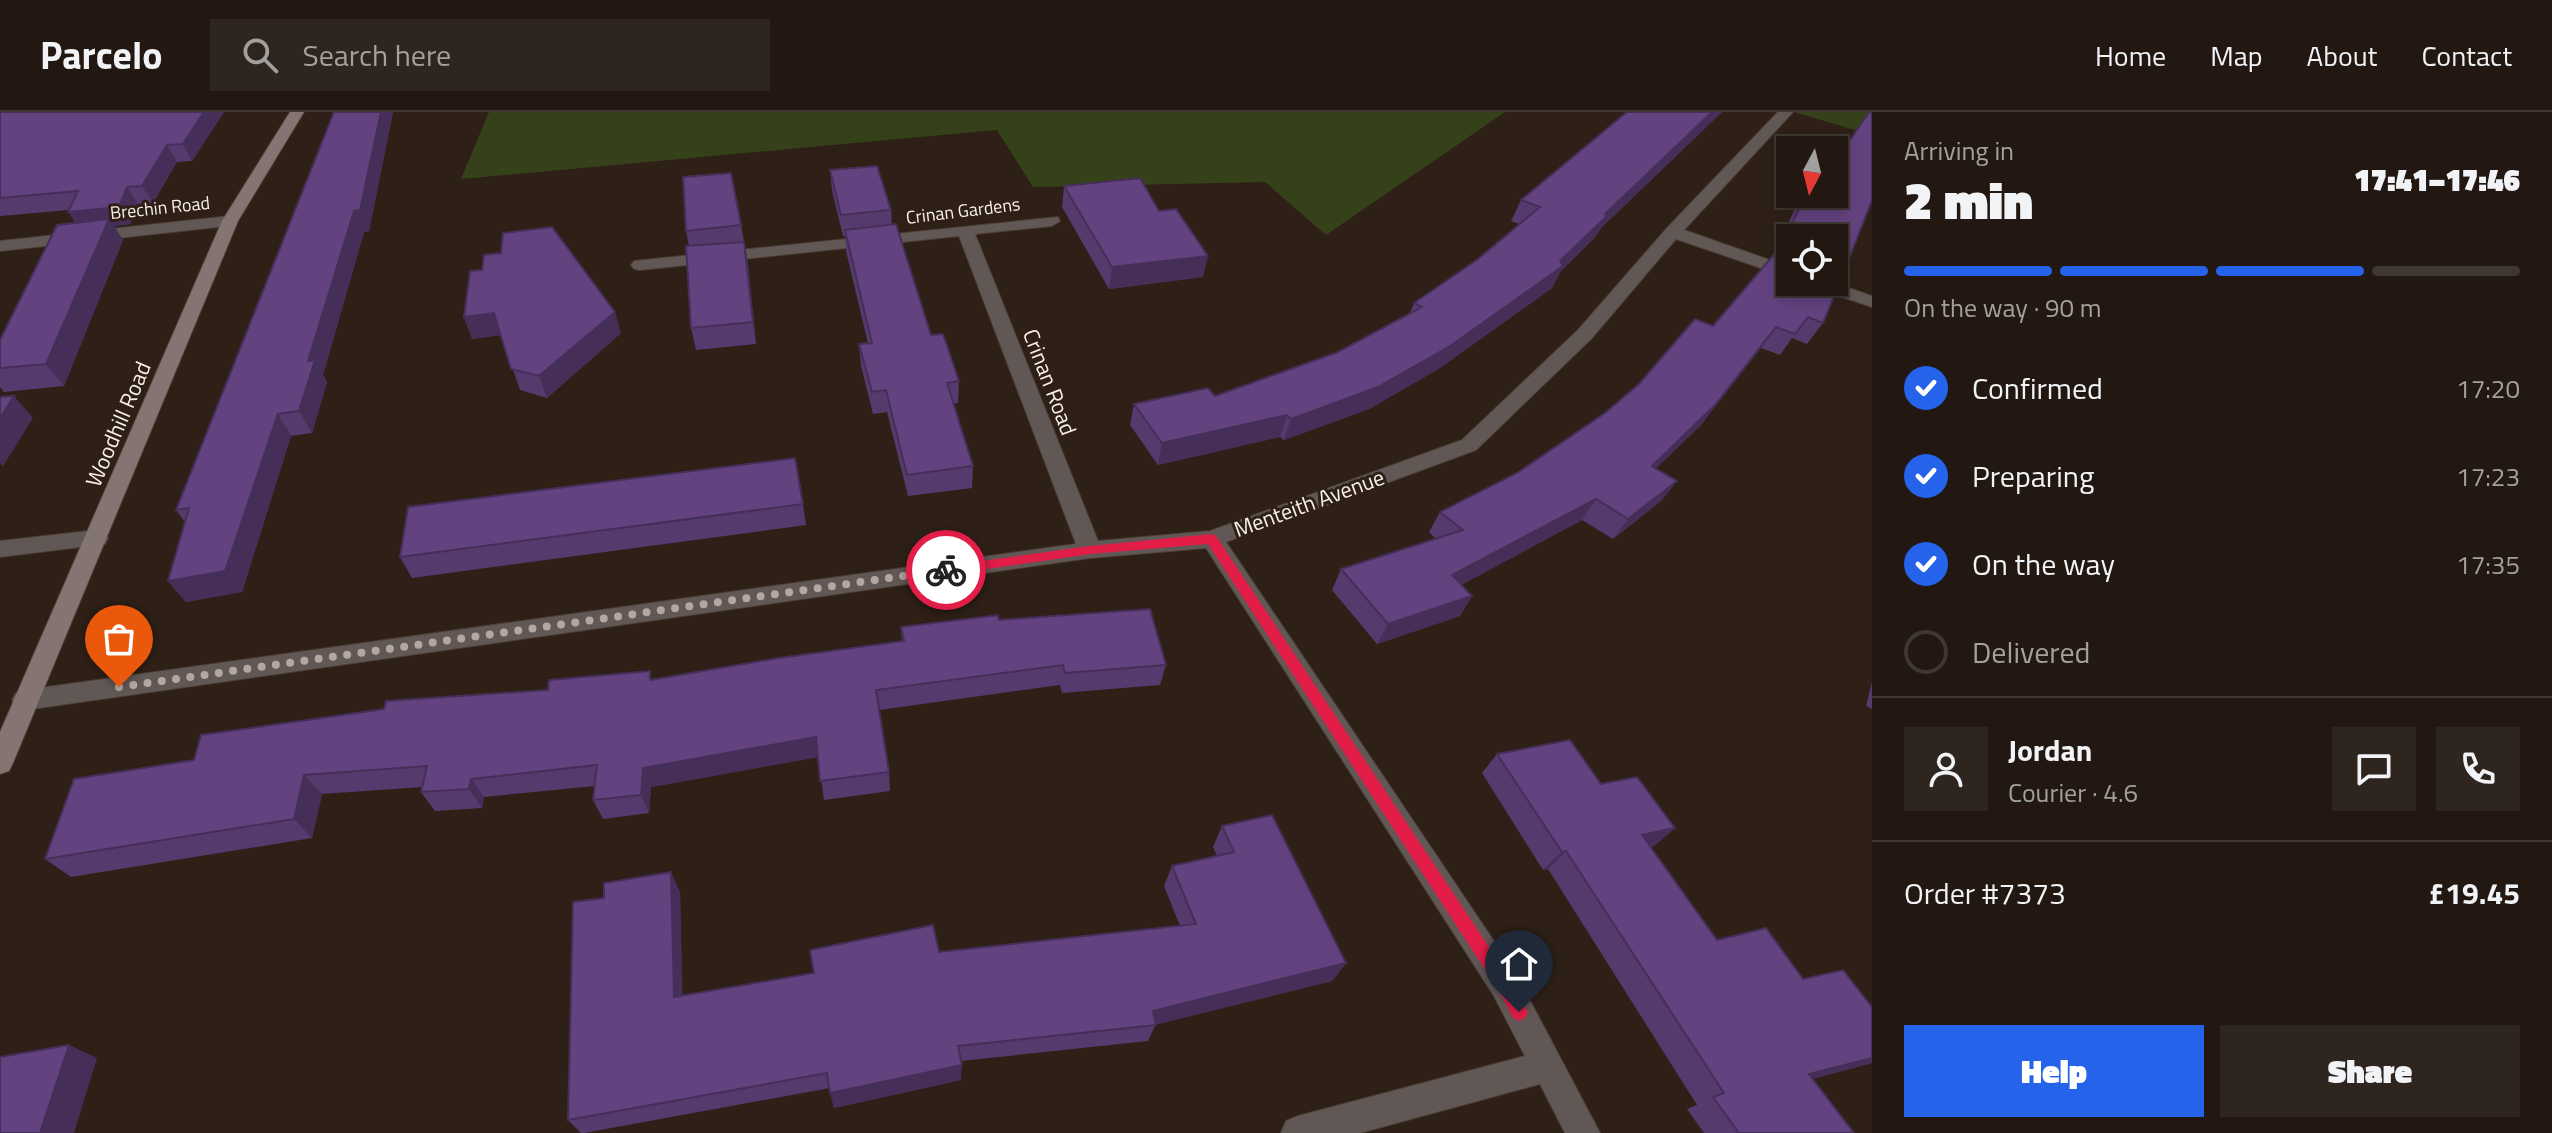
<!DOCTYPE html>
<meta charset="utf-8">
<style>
:root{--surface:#221811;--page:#2e251f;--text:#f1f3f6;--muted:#a2a09f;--line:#3f3731;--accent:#2563eb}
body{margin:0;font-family:"Titillium Web",sans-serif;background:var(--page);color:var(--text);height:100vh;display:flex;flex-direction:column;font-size:30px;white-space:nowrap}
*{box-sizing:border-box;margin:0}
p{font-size:26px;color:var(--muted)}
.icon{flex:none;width:44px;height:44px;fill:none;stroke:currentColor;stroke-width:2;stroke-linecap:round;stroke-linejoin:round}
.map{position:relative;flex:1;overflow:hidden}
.drawer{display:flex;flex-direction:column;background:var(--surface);width:680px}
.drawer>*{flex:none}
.needle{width:52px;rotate:187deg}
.tools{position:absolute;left:1776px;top:24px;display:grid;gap:16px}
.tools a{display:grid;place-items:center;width:72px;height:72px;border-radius:0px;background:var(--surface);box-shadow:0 4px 12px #0003,0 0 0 2px var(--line);font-size:40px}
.pin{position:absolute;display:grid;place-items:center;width:68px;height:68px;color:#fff;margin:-82px -34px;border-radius:50% 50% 50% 0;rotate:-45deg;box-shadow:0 0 8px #0007}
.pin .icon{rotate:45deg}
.courier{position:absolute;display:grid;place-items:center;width:80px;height:80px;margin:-40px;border:6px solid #e11d48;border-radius:50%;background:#fff;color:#222;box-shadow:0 2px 10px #0007}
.summary em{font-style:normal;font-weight:800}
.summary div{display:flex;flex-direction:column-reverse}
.summary{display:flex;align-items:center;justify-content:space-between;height:136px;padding:0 32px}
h1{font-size:52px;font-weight:800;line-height:60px}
.bar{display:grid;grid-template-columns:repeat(4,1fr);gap:12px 8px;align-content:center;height:96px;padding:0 32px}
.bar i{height:10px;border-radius:6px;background:var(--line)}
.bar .current{background:var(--accent)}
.bar p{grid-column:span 4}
.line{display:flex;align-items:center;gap:20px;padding:0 32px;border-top:2px solid var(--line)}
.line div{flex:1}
.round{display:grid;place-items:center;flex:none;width:84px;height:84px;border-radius:0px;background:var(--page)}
ol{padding:0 32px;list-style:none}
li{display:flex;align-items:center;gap:24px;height:88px}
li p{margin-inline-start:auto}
li .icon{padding:8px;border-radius:50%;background:var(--accent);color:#fff;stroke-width:4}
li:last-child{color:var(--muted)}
li i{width:44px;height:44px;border:4px solid var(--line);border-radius:50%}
.action{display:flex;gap:16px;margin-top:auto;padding:16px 32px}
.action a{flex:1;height:92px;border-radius:0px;background:var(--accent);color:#fff;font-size:32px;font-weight:800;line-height:92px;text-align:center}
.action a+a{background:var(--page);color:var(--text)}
header{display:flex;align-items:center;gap:48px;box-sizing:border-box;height:112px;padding:0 40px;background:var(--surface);border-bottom:2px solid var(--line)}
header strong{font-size:38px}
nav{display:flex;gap:44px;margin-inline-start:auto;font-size:28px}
.search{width:560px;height:72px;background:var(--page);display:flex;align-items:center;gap:20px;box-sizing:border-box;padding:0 28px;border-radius:0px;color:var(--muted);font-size:30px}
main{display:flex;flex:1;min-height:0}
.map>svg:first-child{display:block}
.green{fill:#354219}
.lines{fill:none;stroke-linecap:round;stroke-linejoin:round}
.street-casing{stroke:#4b3d34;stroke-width:2}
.secondary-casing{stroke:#4b3d34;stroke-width:2}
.street{fill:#615856;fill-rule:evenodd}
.secondary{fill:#847573;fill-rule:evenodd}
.wall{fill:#553a6d;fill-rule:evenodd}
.shaded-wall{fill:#452f59}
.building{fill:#63437f;stroke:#452f59;stroke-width:2}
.route{fill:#e11d48}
.done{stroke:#b3a7a0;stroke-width:8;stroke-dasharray:0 14.4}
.labels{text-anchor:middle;stroke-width:6;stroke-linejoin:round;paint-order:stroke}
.far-street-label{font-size:18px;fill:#faefe9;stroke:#2e2017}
.street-label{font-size:22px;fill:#faefe9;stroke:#2e2017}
</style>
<header>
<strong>Parcelo</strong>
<div class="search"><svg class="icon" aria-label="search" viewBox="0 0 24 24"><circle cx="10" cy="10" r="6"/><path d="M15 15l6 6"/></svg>Search here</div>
<nav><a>Home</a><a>Map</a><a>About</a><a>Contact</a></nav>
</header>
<main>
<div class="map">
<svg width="1872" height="1021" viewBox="0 0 1872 1021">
<rect width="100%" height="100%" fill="#2e2017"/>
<path class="green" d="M489 0H1505L1326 123 1265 70 1033 75 997 18 461 67Z
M1794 0H1872V23Z"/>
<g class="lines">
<defs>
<path id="street" d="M1778 0H1793L1684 118 1790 155V166L1676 127 1592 226 1476 338 1226 430 1516 862 1600 1021H1565L1540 972 1360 1021H1281L1286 1009 1298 1004 1525 944 1494 884 1206 436 1090 446 25 598 16 595 12 588 16 581 25 578 1076 432 959 124 640 158 634 157 631 153 634 149 1058 105 1060 109 1052 114 975 122 1098 429 1210 419 1462 328 1578 218 1667 116Z
M230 104 238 109 236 113 0 139V129Z
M1806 170H1832L1872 184V195L1809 174Z
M97 418 105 420 108 426 105 432 0 445V429Z"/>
<path id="secondary" d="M290 0H304L238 109 13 651 9 659 0 662V620L222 109Z"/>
</defs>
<use href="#street" class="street-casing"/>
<use href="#secondary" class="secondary-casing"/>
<use href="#street" class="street"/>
<use href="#secondary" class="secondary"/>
</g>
<path class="wall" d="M0 0H224L192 49 177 50 153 91 138 92 130 112 114 114 123 128 64 274 4 280 0 275V228L75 111 69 98 0 104Z
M334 0H393L369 119 364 120 323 263 327 270 312 321 291 324 242 480 186 490 168 469 185 410 176 398Z
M1627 0H1722L1601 116 1596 124 1560 160 1552 176 1440 256 1369 297 1284 328 1280 325 1158 353 1130 313 1134 292 1215 284 1338 240 1410 201 1414 191 1478 147 1519 112 1511 109 1521 88Z
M830 58 891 98 892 113 931 223 959 269 958 291H953L973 354 972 376 908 384 887 300 873 302 861 254 859 232 868 231 846 139 845 124H843L832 79Z
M1064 74 1159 99 1203 165 1109 177 1062 95Z
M1802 82H1834L1849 147 1838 161 1823 211 1807 232 1792 226 1780 243 1761 236 1700 314 1656 356 1677 369 1661 389 1613 427 1582 408 1461 473 1472 484 1460 504 1377 532 1332 478 1341 457 1436 427 1429 420 1440 400 1517 361 1605 301 1713 214 1772 145ZM1790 126H1834V170H1790Z
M741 113 748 152 756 232 696 238 691 216 689 134 686 119Z
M464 205 621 221 547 286 520 278 501 223 472 227Z
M803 392 806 413 412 466 400 445Z
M999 508 1166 553 1160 573 1062 581 1060 573 879 598 889 660 890 679 824 688 818 645 651 675 649 701 603 707 593 688 595 674 484 685 482 696 435 699 421 680 422 675 322 682 312 726 71 765 45 747 194 648 548 578 653 568 902 530 901 515Z
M1872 570V597L1866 594Z
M1497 642 1601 672 1675 716 1654 734 1651 735 1717 828 1803 867 1872 895V951L1812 967 1854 1021H1704L1687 997 1697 993 1548 757 1543 758 1482 661Z
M1222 714 1346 851 1332 869 1156 912 1148 929 961 949V968L834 996 830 976 584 1021H581L568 1008 680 780 682 884 939 840 1180 814 1164 774 1172 754 1217 744 1213 735Z"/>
<path class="shaded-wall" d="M204 0H224L192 49 183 32Z
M381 0H393L369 119 364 120 323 263 327 270 312 321 299 299 308 249Z
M1712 0H1722L1601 116 1596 124 1560 160 1552 176 1440 256 1369 297 1284 328 1291 307 1560 149 1605 102Z
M167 33 177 50 153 91 142 74Z
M127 75 138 92 130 112 114 114 123 128 64 274 46 252 80 117 68 100Z
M744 130 748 152 756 232 753 210Z
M1208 144 1203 165 1109 177 1112 155Z
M615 200 621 221 547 286 539 264Z
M494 201 502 223 472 227 464 205Z
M1776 215 1700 314 1637 375 1652 354Z
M14 284 33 306 3 354 0 351V306Z
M278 302 291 324 242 480 186 490 168 469Z
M1287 303 1280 325 1158 353 1162 331Z
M1677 369 1661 389 1613 427 1628 407Z
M1596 387 1582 408 1441 484 1452 463Z
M1472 484 1460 504 1377 532 1388 512Z
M816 625 819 645 651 675 649 701 641 683 643 656Z
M304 663 322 682 312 726 294 707Z
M471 667 484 685 482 696 469 677Z
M1675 716 1654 734 1622 741 1642 723Z
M1566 739 1548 757 1543 758 1562 740Z
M671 760 680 780 683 902 674 885Z
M1346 851 1332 869 1155 913 1153 899Z
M69 933 97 946 74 1021H40Z
M1872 946V951L1780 975 1809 962Z
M962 953 961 968 834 996 830 981Z"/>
<path class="building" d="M0 0H204L183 32 167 33 142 74 127 75 119 95 68 100 78 79 0 86Z
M334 0H381L360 98 354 99 308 249 315 248 299 299 278 302 225 459 168 469 189 396 176 398Z
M1627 0H1712L1605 102 1608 103 1560 149 1563 154 1450 234 1378 275 1291 307 1287 303 1162 331 1134 292 1208 276 1215 284 1338 240 1422 195 1414 191 1478 147 1540 95 1521 88Z
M1869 0H1872V88L1849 147H1834V126L1790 127 1786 125 1806 82H1834V49H1836Z
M877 54 891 98 841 103 830 58Z
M731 61 741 113 686 119 683 65Z
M1140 66 1159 99 1176 97 1208 144 1112 155 1064 74Z
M109 107 46 252 0 256V228L57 113Z
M896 112 931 223 943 222 959 269 947 271 973 354 907 363 886 278 872 280 859 232 872 231 845 118Z
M552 115 615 200 539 264 511 257 494 201 464 205 470 159 482 158 484 143 501 141 503 121Z
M744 130 753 210 691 216 686 134Z
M1777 139 1790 143V170H1834V160L1843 163 1823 211 1808 205 1795 222 1776 215 1715 293 1652 354 1677 369 1628 407 1596 387 1452 463 1472 484 1388 512 1341 457 1463 418 1440 400 1517 361 1605 301 1639 272 1695 207 1713 214Z
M14 284 0 306V285Z
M795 346 803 392 400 445 408 395Z
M1150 497 1166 553 1065 561 1063 553 876 578 889 660 820 669 816 625 643 656 641 683 593 688 597 653 471 667 469 677 421 680 427 654 304 663 294 707 45 747 74 667 194 648 201 623 384 597 386 589 548 578 549 568 650 559V568L779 546 904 529 901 515 998 503 999 508Z
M1570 628 1601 672 1637 665 1675 716 1642 723 1717 828 1766 816 1803 867 1843 858 1872 895V946L1809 962 1854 1021H1739L1713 985 1724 981 1566 739 1562 740 1497 642Z
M1272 703 1346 851 1153 899 1156 913 958 934 962 953 830 981 827 961 568 1008 573 790 604 786V771L671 760 674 885 814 861 810 838 933 813 939 840 1196 812 1172 754 1234 740 1222 714Z
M69 933 40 1021H0V945Z"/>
<path class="route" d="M1212 422 1216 424 1511 868 1528 900 1525 906 1519 909 1513 906 1499 879 1208 432 1090 442 946 463 940 458 946 454 1090 434Z"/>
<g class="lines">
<path class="done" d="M119 575 946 458"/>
</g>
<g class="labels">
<g class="far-street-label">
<text transform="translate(160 96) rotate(-6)" y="6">Brechin Road</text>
<text transform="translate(963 99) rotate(-7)" y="6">Crinan Gardens</text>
</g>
<g class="street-label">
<text transform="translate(1050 270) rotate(69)" y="8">Crinan Road</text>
<text transform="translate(118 312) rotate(-67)" y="8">Woodhill Road</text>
<text transform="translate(1309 391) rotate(-20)" y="8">Menteith Avenue</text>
</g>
</g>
</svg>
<div class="tools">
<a><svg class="needle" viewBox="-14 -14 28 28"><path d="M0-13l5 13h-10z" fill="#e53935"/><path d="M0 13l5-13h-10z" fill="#a2a09f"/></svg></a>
<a><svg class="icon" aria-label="locate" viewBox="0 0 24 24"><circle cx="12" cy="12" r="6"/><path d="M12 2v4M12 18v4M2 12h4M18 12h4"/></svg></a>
</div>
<div class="pin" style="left:119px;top:575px;background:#ea580c"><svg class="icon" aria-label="bag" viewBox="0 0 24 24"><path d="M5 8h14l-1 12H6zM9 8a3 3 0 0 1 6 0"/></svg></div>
<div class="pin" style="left:1519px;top:900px;background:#1f2937"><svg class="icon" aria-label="home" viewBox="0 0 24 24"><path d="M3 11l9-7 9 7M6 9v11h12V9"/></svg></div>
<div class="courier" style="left:946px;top:458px"><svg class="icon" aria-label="bike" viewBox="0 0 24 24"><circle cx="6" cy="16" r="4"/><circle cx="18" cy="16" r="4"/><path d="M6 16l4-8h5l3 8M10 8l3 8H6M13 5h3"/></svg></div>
</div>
<section class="drawer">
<div class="summary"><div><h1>2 min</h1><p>Arriving in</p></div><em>17:41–17:46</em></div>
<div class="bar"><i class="current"></i><i class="current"></i><i class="current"></i><i></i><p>On the way · 90 m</p></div>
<ol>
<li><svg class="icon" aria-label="check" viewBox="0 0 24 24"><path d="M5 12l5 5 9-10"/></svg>Confirmed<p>17:20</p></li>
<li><svg class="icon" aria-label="check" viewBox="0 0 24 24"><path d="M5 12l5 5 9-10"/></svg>Preparing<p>17:23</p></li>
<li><svg class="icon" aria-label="check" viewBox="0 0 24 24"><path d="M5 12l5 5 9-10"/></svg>On the way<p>17:35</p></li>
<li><i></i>Delivered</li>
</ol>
<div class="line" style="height:144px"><a class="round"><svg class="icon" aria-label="person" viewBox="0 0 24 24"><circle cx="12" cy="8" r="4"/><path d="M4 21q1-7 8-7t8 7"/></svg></a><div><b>Jordan</b><p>Courier · 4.6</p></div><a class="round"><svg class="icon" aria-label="chat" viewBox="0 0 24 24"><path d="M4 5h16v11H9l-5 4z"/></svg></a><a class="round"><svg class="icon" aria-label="phone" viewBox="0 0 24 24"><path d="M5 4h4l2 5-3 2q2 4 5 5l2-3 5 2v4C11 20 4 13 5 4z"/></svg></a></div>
<div class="line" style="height:104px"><div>Order #7373</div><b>£19.45</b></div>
<div class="action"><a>Help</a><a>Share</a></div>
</section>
</main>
